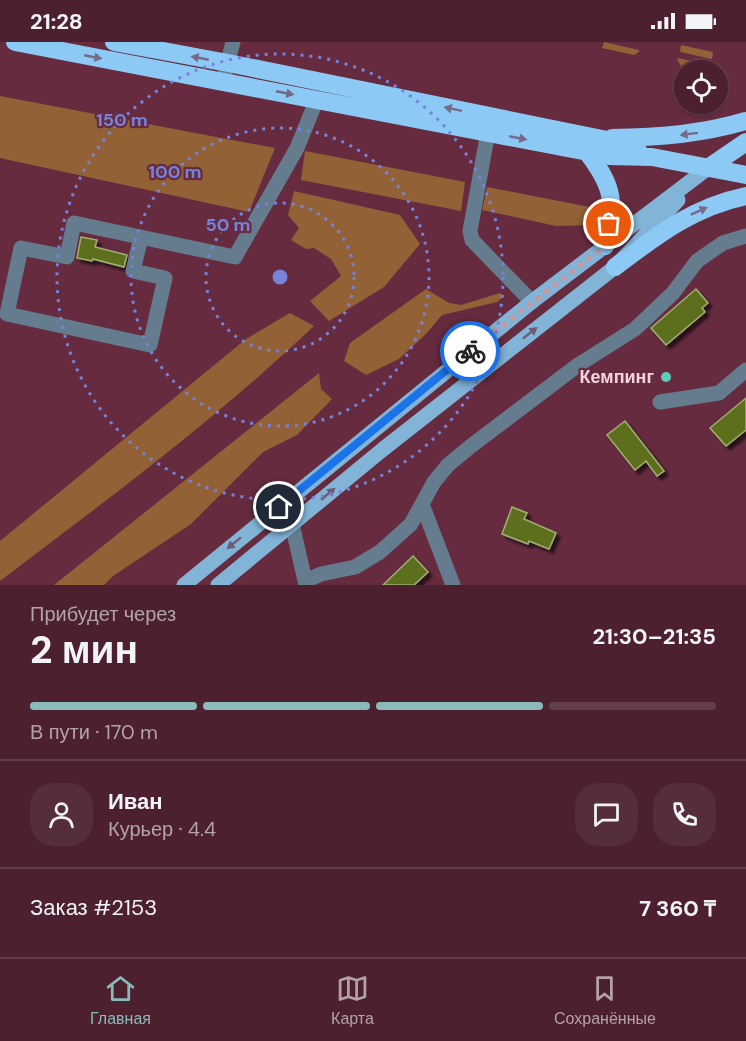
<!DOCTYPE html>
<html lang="ru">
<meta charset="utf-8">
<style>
:root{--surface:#4c202f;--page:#562d3b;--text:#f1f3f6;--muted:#b2a3aa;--line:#633e4b;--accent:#8bbbb9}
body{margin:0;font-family:"DM Sans",sans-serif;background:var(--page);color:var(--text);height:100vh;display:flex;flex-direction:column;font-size:22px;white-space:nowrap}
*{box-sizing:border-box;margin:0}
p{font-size:20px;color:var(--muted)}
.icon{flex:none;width:33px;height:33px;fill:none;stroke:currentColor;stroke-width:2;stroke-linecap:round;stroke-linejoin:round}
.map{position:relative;height:543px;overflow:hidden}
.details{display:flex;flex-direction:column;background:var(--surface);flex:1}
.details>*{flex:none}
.controls{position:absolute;left:674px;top:18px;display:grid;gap:12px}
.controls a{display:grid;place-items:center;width:54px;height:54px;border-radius:50%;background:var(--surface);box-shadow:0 2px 4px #0004,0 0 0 2px var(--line);font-size:30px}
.pin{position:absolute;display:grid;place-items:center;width:51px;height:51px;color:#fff;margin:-26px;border:3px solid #fff;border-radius:50%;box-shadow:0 2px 6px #0007}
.courier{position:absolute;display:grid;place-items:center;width:60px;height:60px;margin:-30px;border:4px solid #1a73e8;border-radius:50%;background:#fff;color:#222;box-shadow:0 2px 8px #0007}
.headline em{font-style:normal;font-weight:700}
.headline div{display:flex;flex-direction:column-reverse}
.headline{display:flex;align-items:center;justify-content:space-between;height:102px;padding:0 30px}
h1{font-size:39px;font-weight:700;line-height:45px}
.bar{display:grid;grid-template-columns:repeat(4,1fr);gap:9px 6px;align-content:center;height:72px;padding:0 30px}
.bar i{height:8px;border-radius:4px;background:var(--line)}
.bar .current{background:var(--accent)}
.bar p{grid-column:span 4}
.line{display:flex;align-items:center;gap:15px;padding:0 30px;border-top:2px solid var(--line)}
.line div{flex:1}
.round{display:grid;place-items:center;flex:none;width:63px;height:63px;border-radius:24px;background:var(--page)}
.status{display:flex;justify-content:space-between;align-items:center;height:42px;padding:0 30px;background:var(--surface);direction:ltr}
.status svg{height:16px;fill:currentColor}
.dock{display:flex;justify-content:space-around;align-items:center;height:84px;border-top:2px solid var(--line);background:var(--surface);font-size:16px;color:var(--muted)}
.dock a{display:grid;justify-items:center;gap:3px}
.dock .current{color:var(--accent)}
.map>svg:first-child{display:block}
.green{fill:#926136}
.building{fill:#5d6e1f;stroke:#9fb071;stroke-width:1.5;filter:url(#shadow)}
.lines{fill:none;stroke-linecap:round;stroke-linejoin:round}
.minor{stroke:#647c8e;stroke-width:15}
.major{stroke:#82b4d8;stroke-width:15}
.highway{stroke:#8dc9f5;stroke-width:18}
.oneway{fill:#766a88}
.oneway2{fill:#705b75}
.done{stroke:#c598a6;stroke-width:6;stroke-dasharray:0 10.8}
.route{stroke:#1a73e8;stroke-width:8}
.ring{fill:none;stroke:#7583da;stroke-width:3;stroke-dasharray:3 6}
.poi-dot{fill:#5ccebb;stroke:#662b3f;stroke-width:2}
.labels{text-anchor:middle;stroke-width:4.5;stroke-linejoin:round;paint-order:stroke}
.poi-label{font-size:18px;font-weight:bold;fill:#f8d3dd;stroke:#662b3f;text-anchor:end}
.centre{fill:#7583da;stroke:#662b3f;stroke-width:3}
.ring-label{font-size:18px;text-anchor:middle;font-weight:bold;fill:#7583da;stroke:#662b3f;stroke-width:4.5;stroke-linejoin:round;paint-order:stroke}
</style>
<div class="status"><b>21:28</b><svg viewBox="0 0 49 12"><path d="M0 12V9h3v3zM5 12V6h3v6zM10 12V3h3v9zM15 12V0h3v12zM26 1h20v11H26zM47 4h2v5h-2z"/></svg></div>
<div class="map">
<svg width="746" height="543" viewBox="0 0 746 543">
<defs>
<filter id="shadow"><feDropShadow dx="4" dy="4" stdDeviation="1.5" flood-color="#0009"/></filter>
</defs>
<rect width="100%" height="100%" fill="#662b3f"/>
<path class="green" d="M604 0 639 8V10L634 13 602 6Z
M681 3 713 10 712 17 680 10Z
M677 16 712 23V28L680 23Z
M0 54 275 106 249 170 0 116Z
M305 109 465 140 461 169 301 138Z
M487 145 605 168 609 176 593 183 556 184 482 168Z
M294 149 400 173 420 202 384 245 329 279 310 259 341 234 331 217 314 206 306 207 291 198 299 186 288 173Z
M426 247 449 261 461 263 500 251 504 254 497 260 442 273 426 292 399 317 366 333 344 319 350 301Z
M290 271 314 284C216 377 107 458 0 539V499L246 297Z
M319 331 321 347 332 357 297 393 263 410 191 482 113 534 104 543H54Z"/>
<path class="building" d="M81 195 97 198 95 205 127 213 124 225 93 217 92 219 77 216Z
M696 247 708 261 702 266 705 270 666 303 651 286Z
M746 356V388L726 404 710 386Z
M625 379 664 429 657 434 646 419 635 428 607 393Z
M512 465 527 471 524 477 556 491 549 507 529 499 528 502 502 492Z
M413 514 428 530 414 543H383Z"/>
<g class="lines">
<path class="minor" d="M223 39 233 0
M488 90 470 189 472 198 532 260
M141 195 133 229 165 236 150 303 7 272 21 206 67 215 74 181 235 215 297 106 317 57
M660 360 719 351 746 328
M422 462 434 440 448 423 471 404 578 323 635 287 673 251 697 219 723 201 746 194
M279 464 292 482 306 543
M305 539 321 532 355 525 380 510 411 482 422 462 453 543"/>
<path class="major" d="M184 543 534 258 708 126
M218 543 382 408 615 225 678 158"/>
<path class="highway" d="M15 0 609 114 652 115 746 133
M114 0 228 21 612 99 639 110
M612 96C659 96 702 92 746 79
M587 110C616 148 614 159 605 204
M708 126 746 100
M615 225C657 193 693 165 746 154"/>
</g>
<defs><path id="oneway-solid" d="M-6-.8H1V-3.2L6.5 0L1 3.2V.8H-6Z" transform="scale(1.5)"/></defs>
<g class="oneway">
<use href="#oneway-solid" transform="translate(93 15) rotate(11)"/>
<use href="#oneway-solid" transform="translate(200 16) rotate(-169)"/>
<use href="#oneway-solid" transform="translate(285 51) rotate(11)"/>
<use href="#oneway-solid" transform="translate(453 67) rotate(-168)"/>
<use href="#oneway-solid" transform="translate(689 92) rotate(173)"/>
<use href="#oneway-solid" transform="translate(518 96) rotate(11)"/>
<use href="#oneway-solid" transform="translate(699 169) rotate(-24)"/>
</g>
<g class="oneway2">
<use href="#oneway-solid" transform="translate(530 291) rotate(-38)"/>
<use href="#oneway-solid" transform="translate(328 452) rotate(-40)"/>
<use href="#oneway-solid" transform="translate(234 501) rotate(141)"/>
</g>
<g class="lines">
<path class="done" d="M470 309 605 204 609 182"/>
<path class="route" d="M279 465 470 309"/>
</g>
<g class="ring">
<circle cx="280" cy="235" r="74"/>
<circle cx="280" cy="235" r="149"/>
<circle cx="280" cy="235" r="223"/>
</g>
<circle class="poi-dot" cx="666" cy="335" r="6"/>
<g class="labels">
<g class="poi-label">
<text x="654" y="341">Кемпинг</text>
</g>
</g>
<circle cx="280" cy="235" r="9" class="centre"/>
<g class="ring-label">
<text x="122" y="84">150 m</text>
<text x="175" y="136">100 m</text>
<text x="228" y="189">50 m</text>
</g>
</svg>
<div class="controls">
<a><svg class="icon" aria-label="locate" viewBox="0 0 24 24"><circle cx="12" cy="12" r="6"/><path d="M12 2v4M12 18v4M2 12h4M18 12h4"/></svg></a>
</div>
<div class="pin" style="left:609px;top:182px;background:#ea580c"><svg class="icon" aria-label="bag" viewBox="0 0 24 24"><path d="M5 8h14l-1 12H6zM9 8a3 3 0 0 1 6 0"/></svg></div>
<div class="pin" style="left:279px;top:465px;background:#1f2937"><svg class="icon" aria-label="home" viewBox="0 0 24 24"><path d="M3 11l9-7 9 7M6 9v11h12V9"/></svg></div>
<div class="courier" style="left:470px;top:309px"><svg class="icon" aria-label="bike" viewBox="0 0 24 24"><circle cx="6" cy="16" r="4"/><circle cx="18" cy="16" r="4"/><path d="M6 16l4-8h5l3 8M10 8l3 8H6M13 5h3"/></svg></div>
</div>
<section class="details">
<div class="headline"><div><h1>2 мин</h1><p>Прибудет через</p></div><em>21:30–21:35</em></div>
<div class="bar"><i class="current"></i><i class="current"></i><i class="current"></i><i></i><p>В пути · 170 m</p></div>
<div class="line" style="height:108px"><a class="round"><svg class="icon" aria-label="person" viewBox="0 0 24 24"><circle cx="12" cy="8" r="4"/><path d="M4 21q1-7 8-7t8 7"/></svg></a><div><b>Иван</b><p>Курьер · 4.4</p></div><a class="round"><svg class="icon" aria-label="chat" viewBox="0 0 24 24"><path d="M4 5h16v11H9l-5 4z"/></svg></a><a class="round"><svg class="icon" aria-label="phone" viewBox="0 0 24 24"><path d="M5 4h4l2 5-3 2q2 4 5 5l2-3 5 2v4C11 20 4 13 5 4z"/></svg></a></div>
<div class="line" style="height:78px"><div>Заказ #2153</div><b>7 360 ₸</b></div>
</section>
<nav class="dock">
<a class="current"><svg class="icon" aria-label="home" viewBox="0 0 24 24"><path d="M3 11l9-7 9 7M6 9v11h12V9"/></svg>Главная</a>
<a><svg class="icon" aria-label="map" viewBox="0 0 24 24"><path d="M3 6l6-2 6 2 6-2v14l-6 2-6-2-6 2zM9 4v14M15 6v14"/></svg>Карта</a>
<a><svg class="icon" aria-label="saved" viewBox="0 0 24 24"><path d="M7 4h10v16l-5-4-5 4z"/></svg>Сохранённые</a>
</nav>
